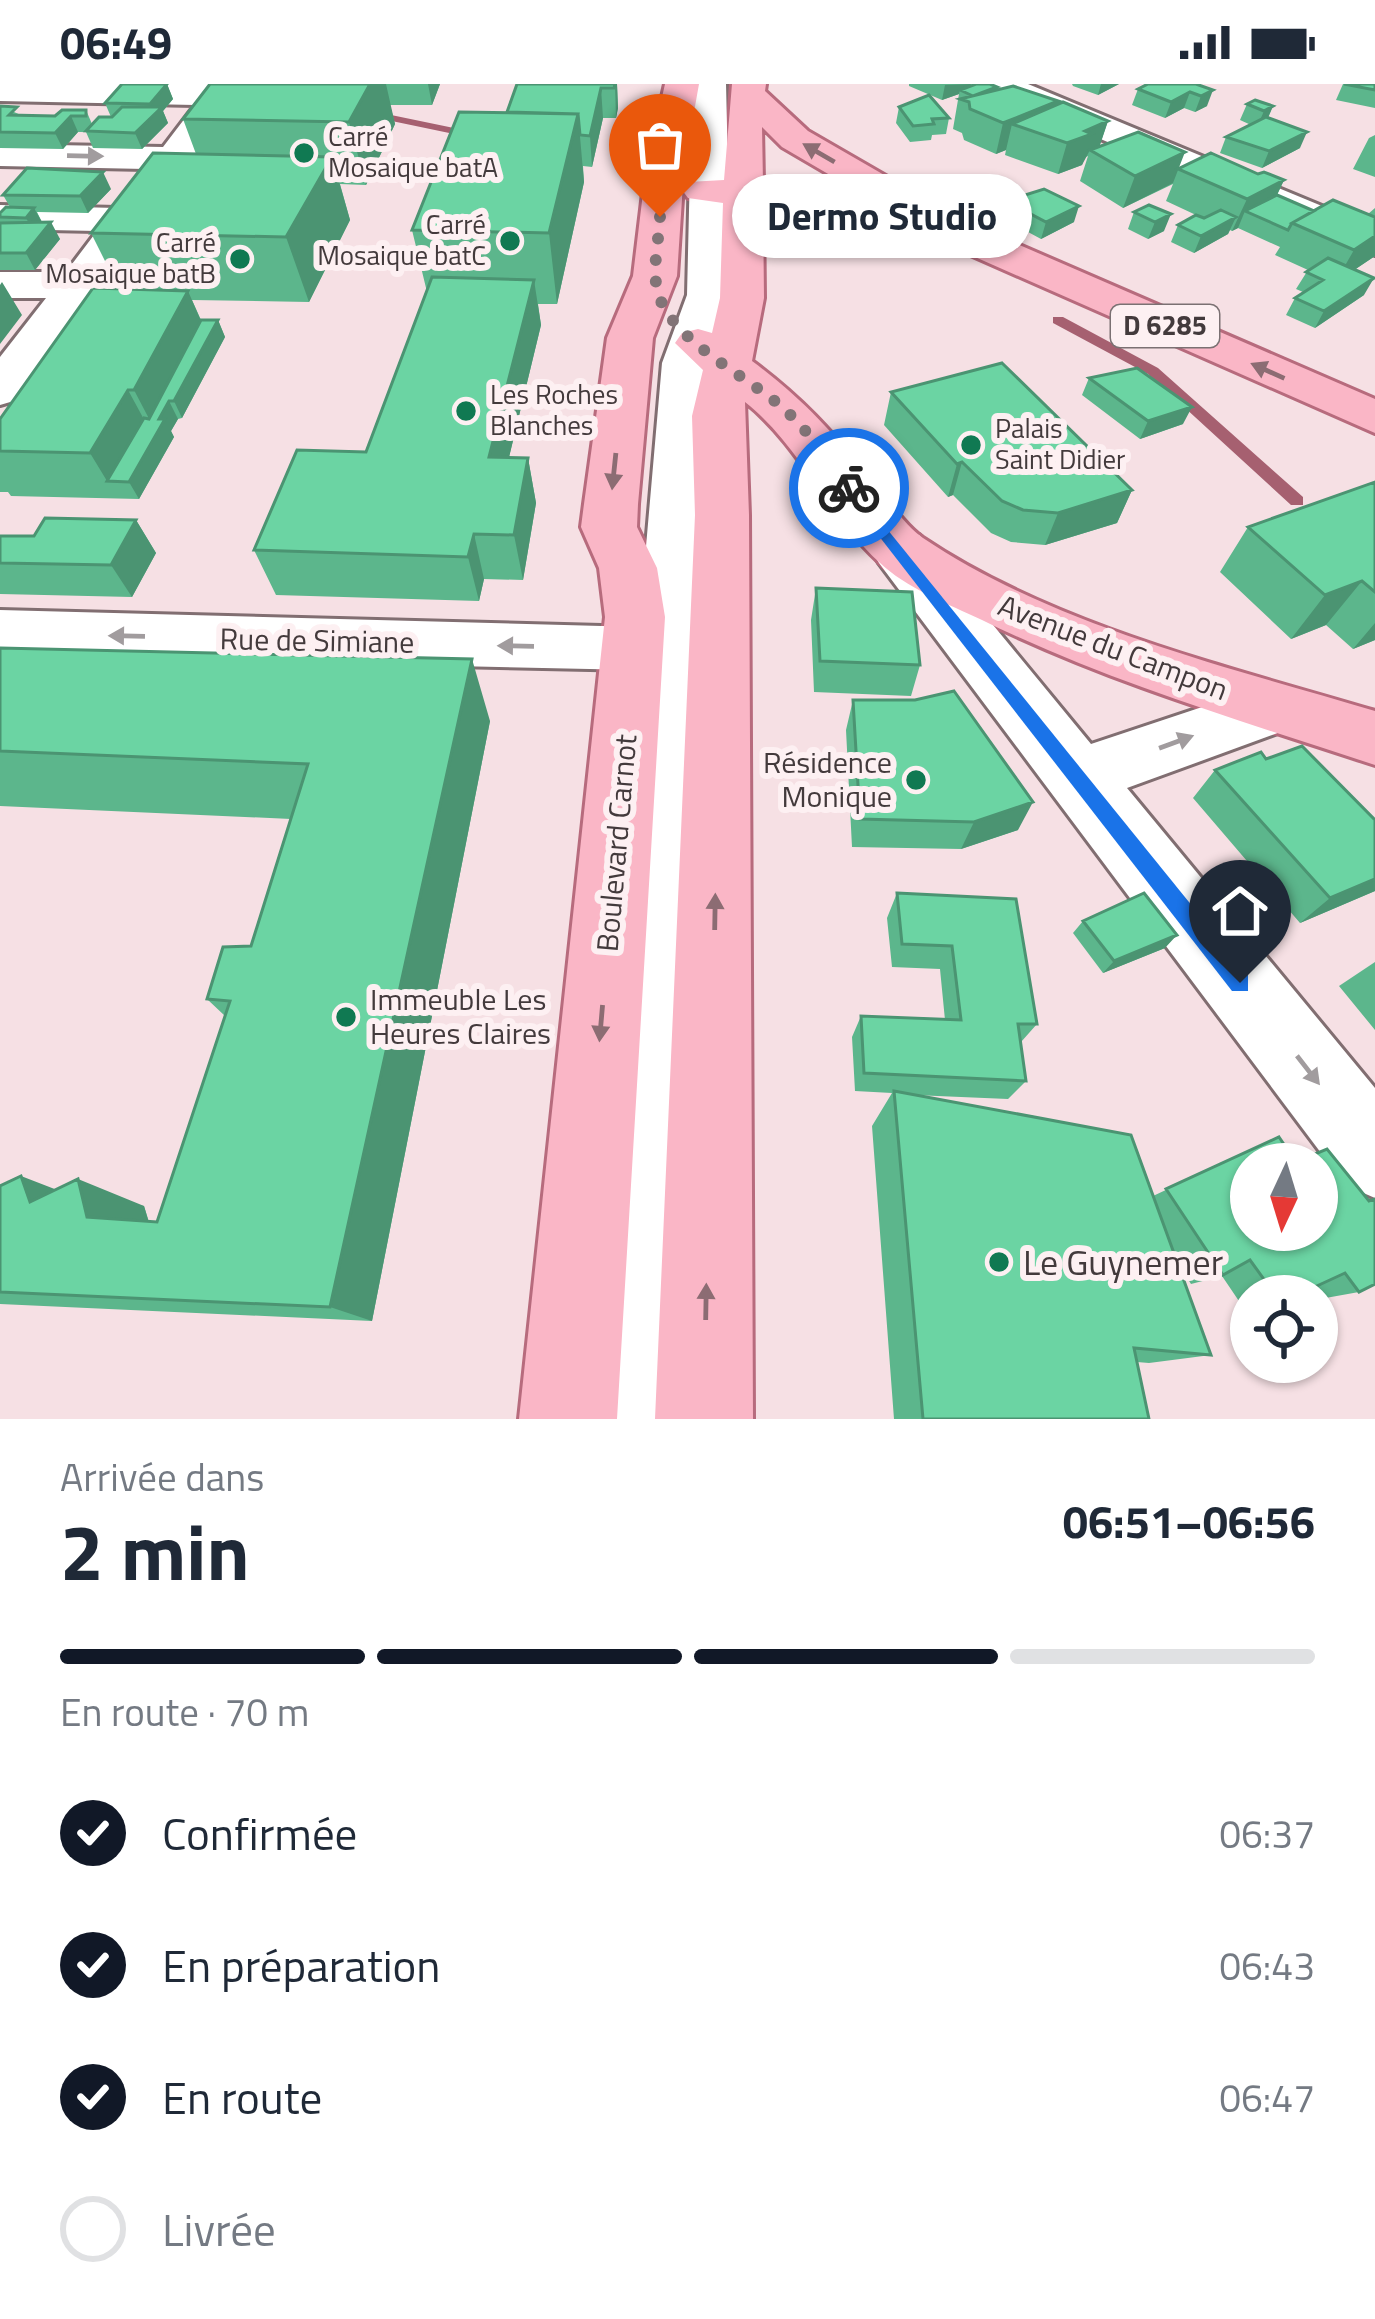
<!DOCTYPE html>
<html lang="fr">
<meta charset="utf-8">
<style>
:root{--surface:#fff;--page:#f6f6f7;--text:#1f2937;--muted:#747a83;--line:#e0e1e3;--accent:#111827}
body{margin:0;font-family:"Titillium Web",sans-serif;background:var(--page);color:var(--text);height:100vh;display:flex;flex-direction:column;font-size:45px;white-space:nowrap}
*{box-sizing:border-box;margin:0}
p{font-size:39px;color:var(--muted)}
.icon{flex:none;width:66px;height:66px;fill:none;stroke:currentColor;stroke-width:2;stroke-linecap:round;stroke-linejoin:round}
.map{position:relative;height:1335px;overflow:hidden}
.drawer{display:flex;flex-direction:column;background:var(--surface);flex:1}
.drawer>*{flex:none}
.needle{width:78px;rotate:184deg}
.fabs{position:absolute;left:1230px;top:1059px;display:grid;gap:24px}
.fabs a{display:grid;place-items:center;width:108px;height:108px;border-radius:50%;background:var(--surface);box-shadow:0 3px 9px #0004;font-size:60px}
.pin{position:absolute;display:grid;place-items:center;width:102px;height:102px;color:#fff;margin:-123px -51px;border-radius:50% 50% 50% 0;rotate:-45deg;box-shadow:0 0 12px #0007}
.pin .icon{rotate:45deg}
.courier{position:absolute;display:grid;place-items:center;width:120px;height:120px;margin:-60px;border:9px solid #1a73e8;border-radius:50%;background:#fff;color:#222;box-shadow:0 3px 15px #0007}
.bubble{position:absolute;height:84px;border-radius:42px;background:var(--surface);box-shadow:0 3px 9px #0004;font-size:39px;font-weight:700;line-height:84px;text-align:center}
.head em{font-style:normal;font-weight:700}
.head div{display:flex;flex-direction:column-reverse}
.head{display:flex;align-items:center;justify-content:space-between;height:204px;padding:0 60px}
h1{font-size:78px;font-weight:700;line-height:90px}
.bar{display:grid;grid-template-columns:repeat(4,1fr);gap:18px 12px;align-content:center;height:144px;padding:0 60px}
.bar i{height:15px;border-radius:9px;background:var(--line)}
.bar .selected{background:var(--accent)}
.bar p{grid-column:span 4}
ol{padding:0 60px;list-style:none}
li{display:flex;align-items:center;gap:36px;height:132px}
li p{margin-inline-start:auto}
li .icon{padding:12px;border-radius:50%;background:var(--accent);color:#fff;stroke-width:4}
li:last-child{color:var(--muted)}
li i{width:66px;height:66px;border:6px solid var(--line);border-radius:50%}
.status{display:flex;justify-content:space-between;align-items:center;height:84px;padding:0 60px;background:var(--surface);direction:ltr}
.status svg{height:33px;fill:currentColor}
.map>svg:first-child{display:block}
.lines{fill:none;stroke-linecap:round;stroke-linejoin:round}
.stream{fill:#a66070;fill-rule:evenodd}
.minor-casing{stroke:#816e71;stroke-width:6}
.major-casing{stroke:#b76b7d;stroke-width:6}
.minor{fill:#fff;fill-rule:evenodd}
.major{fill:#fab6c6;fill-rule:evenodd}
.wall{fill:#5cb68c}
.shaded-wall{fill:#4b9472}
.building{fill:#6bd4a3;stroke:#4b9472;stroke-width:3;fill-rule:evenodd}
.oneway{fill:#8c6c73}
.oneway2{fill:#a19c9e}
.route{fill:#1a73e8}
.done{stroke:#827477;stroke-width:12;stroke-dasharray:0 21.6}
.poi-dot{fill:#107952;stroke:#fdf0f2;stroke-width:4.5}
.labels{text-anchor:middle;stroke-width:12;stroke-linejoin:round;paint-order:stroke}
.far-poi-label{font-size:27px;fill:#433a3c;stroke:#fdf0f2;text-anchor:start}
.shield{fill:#fdf0f2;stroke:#7b7173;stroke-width:3}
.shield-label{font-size:27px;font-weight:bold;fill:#433a3c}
.street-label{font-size:30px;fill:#433a3c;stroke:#fdf0f2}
.poi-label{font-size:30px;fill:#433a3c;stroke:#fdf0f2;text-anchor:end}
.near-poi-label{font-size:36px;fill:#433a3c;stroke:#fdf0f2;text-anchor:start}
</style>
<div class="status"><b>06:49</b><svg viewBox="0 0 49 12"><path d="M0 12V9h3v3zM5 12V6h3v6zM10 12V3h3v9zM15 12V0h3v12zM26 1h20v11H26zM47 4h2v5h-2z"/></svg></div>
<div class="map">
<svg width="1375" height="1335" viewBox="0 0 1375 1335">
<rect width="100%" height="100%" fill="#f6e0e4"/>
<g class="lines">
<path class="stream" d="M367 26 478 49 484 52 478 55 363 31V27Z
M1053 233H1063L1158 284 1303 413V421H1291L1148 290 1053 239Z"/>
<defs>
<path id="minor" d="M0 0H246L17 316 0 321V273L46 214H0V188H66L97 147 0 145V121L116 124 146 85 0 82V60L163 63 195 21 0 17Z
M692 0H726L731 211 710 279 707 305 672 1335H574L636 586 0 572V526L639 543 662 279 687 211Z
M982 0H1028L1375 144V171L987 7Z
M899 445 919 451 1091 660 1274 599 1297 606 1306 624 1297 642 1127 704 1375 1004V1114L1345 1101 879 479 871 465 879 451Z"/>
<path id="major" d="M665 0H699L684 84 677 192 653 254 638 420 637 443 657 484 665 533 617 1335H519L605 533 599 484 581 443 584 420 607 254 633 192 646 84Z
M732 0H766L765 7 808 47 905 103 911 111 901 120 971 140 1375 315V349L941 158 839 128 763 122 764 214 752 277C803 315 829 345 869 392 886 412 902 439 923 454 1052 541 1227 583 1375 627V681C1242 637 1108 598 982 536 948 520 906 504 879 478 828 432 801 362 745 318L749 431 753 1335H655L695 431 692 332 703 286 675 259 682 249 698 245 712 249 720 214 723 119 688 114 682 106 688 98 724 96ZM762 43 782 63 859 108 763 99Z"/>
</defs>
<use href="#minor" class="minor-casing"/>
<use href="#major" class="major-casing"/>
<use href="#minor" class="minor"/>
<use href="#major" class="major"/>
</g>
<path class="wall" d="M167 0 173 15 163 27 168 39 142 65 93 64 86 48H78L63 65 0 64V22L21 31 55 32 86 26 92 40 111 33 105 19Z
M210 0H440L432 21H390L395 40 366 101 340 100 350 136 309 218 192 216 201 236H218L225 253 182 334 178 335 171 347 174 353 139 415 11 412 8 408H0V335L119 205 91 149 196 70 183 35Z
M517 0H617L618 24 616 34H603L592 83 583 82 584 98 557 220H538L541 241 509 373 528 374 536 419 523 496 484 495 479 517 276 511 254 466 366 368 427 208 412 146 507 28Z
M909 0H971L970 2 996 6 1057 21 1108 37 1099 63 1179 85 1258 90 1284 96 1277 111 1314 127 1368 130 1375 124V172L1354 186 1364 211 1315 244 1286 231 1295 214 1303 208 1296 205 1308 186 1275 171 1280 163 1238 144 1232 147 1230 146 1228 150 1194 169 1171 158 1178 141 1196 131 1166 117 1173 100 1123 124 1080 97 1088 72 1084 74 1082 81 1058 90 1005 71 1006 66 996 70 964 56 962 49 953 45 959 10 942 16 909 2Z
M1072 0H1119L1098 11 1073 2Z
M1196 0 1207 22 1195 28 1184 24 1165 34 1132 21 1138 5Z
M1343 0H1375V24L1336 16Z
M1247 20 1273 22 1268 34 1300 64 1262 84 1220 69 1226 53 1251 41 1240 36Z
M899 23 949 34 946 50 932 51 931 56 910 58 896 39Z
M1375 51V93L1353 85 1369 54Z
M111 105 88 129 37 128 42 138 60 155 35 186H0V129L10 123 3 111Z
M1006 117 1074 138 1041 155 1002 134Z
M1149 121 1164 147 1148 155 1128 145 1134 128Z
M1089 294 1183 340 1140 355 1082 311Z
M891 308 1132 406 1117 439 1045 461 1011 458 991 449 953 411 948 413 884 341Z
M1375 398V556L1353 565 1326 541 1291 555 1220 488 1248 443Z
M136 436 156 469 132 513 0 510V479L34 452Z
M816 504 920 581 911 612 814 608 811 536Z
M0 564 490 637 372 1237 0 1220V1102L56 1106 144 1122 149 1138H157L225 932 207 915 251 862 291 735 0 722Z
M853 616 1018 746 961 765 852 763 846 646Z
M1266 675 1375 736V807L1300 839 1193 714 1215 686Z
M897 809 1037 940 1021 958 1026 997 1008 1015 914 1011 1153 1112 1279 1053 1359 1208 1320 1215 1312 1205 1295 1212H1251V1225L1245 1226 1222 1192 1191 1200 1177 1178 1211 1271 1149 1279 1137 1278 1149 1335H894L872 1042 892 1009 855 1007 852 953 861 932 945 936 940 885 892 883 887 834Z
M1083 837 1165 864 1103 889 1073 849Z
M1375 878V946L1339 902Z"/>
<path class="shaded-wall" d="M167 0 173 15 163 27 168 39 142 65 135 49 154 30 150 20Z
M370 0H386L395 40 366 101 349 38Z
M428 0H440L432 21Z
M615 0H617L618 24 616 34Z
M971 0 969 6H960L959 10 942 16 945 1Z
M1101 0H1119L1098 11Z
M601 4 603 34 592 83 590 52Z
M1213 6 1207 22 1195 28 1201 12Z
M1190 8 1184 24 1165 34 1171 18Z
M1058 17 1050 47 1012 40 1006 66 996 70 1003 39Z
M1273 22 1266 38 1257 43 1264 27Z
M578 30 584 98 557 220 549 149Z
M71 32 78 48 63 65 55 49Z
M1108 37 1098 67 1090 66 1082 81 1058 90 1067 59 1085 47Z
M1307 48 1300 64 1262 84 1269 67Z
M1185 68 1173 99 1123 124 1135 92Z
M332 73 350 136 309 218 286 153Z
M103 88 111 105 88 129 80 112Z
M1284 96 1269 128 1245 127 1238 144 1232 147 1247 115Z
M1079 122 1074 138 1041 155 1046 138Z
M34 124 43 140 35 150 26 134Z
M1171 130 1164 147 1148 155 1155 138Z
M1236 133 1228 150 1194 169 1201 152Z
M51 138 60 155 35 186 26 169Z
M1375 152V172L1335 199 1354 166Z
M1374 194 1364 211 1315 244 1324 227Z
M534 196 541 241 498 419 489 373Z
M2 198 22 231 0 260V201Z
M188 207 208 253 218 236 225 253 182 334 174 317H169L178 335 171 347 174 353 139 415 129 398 157 350 134 306Z
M128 306 153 352 107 397 90 369Z
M1192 323 1183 340 1140 355 1148 337Z
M528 374 536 419 523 496 514 451Z
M962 378 953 411 948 413 957 380Z
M1132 406 1117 439 1045 461 1058 429Z
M136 436 156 469 132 513 111 481Z
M474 450 484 495 479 517 468 473Z
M1362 497 1326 541 1291 555 1325 511Z
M1375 539V556L1353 565Z
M472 575 490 637 372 1237 330 1223Z
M1033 718 1018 746 961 765 974 738Z
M1375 795V807L1300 839 1330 814Z
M1177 851 1165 864 1103 889 1114 877Z
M21 1092 83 1116 78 1095 144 1122 154 1156 2 1123Z"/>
<path class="building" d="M122 0H167L150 20 105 19Z
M210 0H370L349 38 183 35Z
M517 0H615L614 4H601L590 52 580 51 578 30 507 28Z
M976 0H990L997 3 973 12 960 6Z
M1148 0H1196L1213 6 1201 12 1190 8 1171 18 1138 5Z
M1344 0H1375V6Z
M1013 2 1058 17 1003 39 970 25 969 18 960 15Z
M929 11 949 34 932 35 934 40 913 42 899 23Z
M1255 16 1273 22 1264 27 1247 20Z
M1063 18 1108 37 1085 47 1092 50 1067 59 1012 40Z
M0 22 17 23 9 31 55 32 62 26H86V32H71L55 49 0 48Z
M122 23H162L135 49 86 47 99 33H112Z
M459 28 578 30 549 149 412 146Z
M1266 33 1307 48 1269 67 1226 53Z
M1138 48 1185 68 1135 92 1090 66Z
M153 69 332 73 286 153 91 149Z
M1211 69 1258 90 1264 88 1284 96 1247 115 1178 85Z
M27 84 103 88 80 112 3 111Z
M1044 105 1079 122 1046 138 1006 117Z
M1277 111 1314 127 1292 139 1288 146 1245 127Z
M1333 116 1375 133V152L1354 166 1292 139Z
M1149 121 1171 130 1155 138 1134 128Z
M6 123 34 124 26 134 0 133V129Z
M1221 126 1236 133 1201 152 1178 141 1196 131 1204 134Z
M51 138 26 169H0V139Z
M1328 174 1374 194 1324 227 1295 214 1323 196 1306 188Z
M432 193 534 196 489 373 528 374 514 451 474 450 468 473 254 466 297 366 366 368Z
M93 204 188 207 134 306H128L90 369 0 367V335Z
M201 236H218L174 317H169L159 335H165L129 398 107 397 144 334 149 335Z
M1002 279 1132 406 1058 429 1023 426 1002 417 962 378 957 380 891 308Z
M1137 284 1192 323 1148 337 1089 294Z
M1375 398V508L1362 497 1325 511 1248 443Z
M45 434 136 436 111 481 0 479V452H34Z
M816 504 912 508 920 581 820 577Z
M0 564 472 575 330 1223 0 1208V1102L21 1092 30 1118 78 1095 87 1133 157 1138 230 917 207 915 223 863 251 862 308 680 0 667Z
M954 607 1033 718 974 738 860 735 853 616H915Z
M1302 662 1375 736V795L1330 814 1215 686 1261 668 1266 675Z
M897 809 1016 815 1037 940H1018L1026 997 864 989 861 932 961 936 952 862 902 860Z
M1144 809 1177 851 1114 877 1083 837Z
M894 1007 1131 1051 1211 1271 1134 1264 1149 1335H923Z
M1279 1053 1296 1078 1327 1065 1369 1117 1375 1115V1200L1359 1208 1345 1189 1295 1212H1276L1250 1176 1223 1191 1166 1105ZM1251 1080H1317V1146H1251Z"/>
<defs><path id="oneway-solid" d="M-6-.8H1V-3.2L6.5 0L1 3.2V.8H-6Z" transform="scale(3)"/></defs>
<g class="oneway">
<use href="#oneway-solid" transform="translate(819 69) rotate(-150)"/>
<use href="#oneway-solid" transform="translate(1268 287) rotate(-156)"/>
<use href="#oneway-solid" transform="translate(614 387) rotate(96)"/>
<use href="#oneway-solid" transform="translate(715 828) rotate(-89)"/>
<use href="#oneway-solid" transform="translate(601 939) rotate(95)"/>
<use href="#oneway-solid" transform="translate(706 1218) rotate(-89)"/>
</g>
<g class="oneway2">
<use href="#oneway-solid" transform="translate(85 72) rotate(1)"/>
<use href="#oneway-solid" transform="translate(127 552) rotate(-179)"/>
<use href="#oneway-solid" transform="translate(516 562) rotate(-179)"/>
<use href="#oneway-solid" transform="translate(1176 658) rotate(-20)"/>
<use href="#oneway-solid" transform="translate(1308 986) rotate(52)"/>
</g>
<path class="route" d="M849 398 1248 891V907H1232L844 407V400Z"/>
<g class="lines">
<path class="done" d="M660 133C659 158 650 191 660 215 678 260 749 293 784 325 809 347 829 378 849 404"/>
</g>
<g class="poi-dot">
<circle cx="304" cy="69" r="12"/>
<circle cx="510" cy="157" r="12"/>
<circle cx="240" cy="175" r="12"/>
<circle cx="466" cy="327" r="12"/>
<circle cx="971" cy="361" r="12"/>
<circle cx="916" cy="696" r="12"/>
<circle cx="346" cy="933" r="12"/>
<circle cx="999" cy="1178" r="12"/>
</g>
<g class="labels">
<g class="far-poi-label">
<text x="328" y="62">Carré<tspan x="328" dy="31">Mosaique batA</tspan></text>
<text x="486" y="150" text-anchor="end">Carré<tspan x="486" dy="31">Mosaique batC</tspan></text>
<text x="216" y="168" text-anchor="end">Carré<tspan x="216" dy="31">Mosaique batB</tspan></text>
<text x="490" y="320">Les Roches<tspan x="490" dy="31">Blanches</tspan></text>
<text x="995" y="354">Palais<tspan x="995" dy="31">Saint Didier</tspan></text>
</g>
<rect class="shield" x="1111" y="221" width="108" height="42" rx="9"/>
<g class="shield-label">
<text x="1165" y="251">D 6285</text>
</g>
<g class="street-label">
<text transform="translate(317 557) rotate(1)" y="10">Rue de Simiane</text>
<text transform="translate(1113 564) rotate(21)" y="10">Avenue du Campon</text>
<text transform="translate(617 759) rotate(-85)" y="10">Boulevard Carnot</text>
</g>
<g class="poi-label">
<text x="892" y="689">Résidence<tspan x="892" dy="34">Monique</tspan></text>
<text x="370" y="926" text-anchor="start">Immeuble Les<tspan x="370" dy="34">Heures Claires</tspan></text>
</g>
<g class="near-poi-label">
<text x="1023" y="1191">Le Guynemer</text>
</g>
</g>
</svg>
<div class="fabs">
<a><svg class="needle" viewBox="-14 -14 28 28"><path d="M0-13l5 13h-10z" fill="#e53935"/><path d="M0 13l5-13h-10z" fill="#747a83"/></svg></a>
<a><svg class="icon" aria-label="locate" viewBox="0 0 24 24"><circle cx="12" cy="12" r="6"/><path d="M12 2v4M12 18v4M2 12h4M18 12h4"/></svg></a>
</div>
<div class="pin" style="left:660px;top:133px;background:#ea580c"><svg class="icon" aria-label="bag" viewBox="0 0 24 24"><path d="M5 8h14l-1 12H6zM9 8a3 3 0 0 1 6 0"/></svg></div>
<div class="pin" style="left:1240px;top:899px;background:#1f2937"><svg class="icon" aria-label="home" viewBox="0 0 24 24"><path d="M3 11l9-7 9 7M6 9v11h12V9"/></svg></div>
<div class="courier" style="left:849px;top:404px"><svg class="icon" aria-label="bike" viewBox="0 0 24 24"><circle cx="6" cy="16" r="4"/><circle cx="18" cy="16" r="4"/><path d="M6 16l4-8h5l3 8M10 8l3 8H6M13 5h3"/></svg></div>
<div class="bubble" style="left:732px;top:90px;width:300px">Dermo Studio</div>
</div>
<section class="drawer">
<div class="head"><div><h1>2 min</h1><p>Arrivée dans</p></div><em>06:51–06:56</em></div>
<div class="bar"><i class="selected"></i><i class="selected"></i><i class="selected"></i><i></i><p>En route · 70 m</p></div>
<ol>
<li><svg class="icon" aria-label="check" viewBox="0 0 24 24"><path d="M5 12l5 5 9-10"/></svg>Confirmée<p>06:37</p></li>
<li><svg class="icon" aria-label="check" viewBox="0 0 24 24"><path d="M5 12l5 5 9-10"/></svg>En préparation<p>06:43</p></li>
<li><svg class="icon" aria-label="check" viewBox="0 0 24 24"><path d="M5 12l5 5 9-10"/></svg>En route<p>06:47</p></li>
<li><i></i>Livrée</li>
</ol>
</section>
